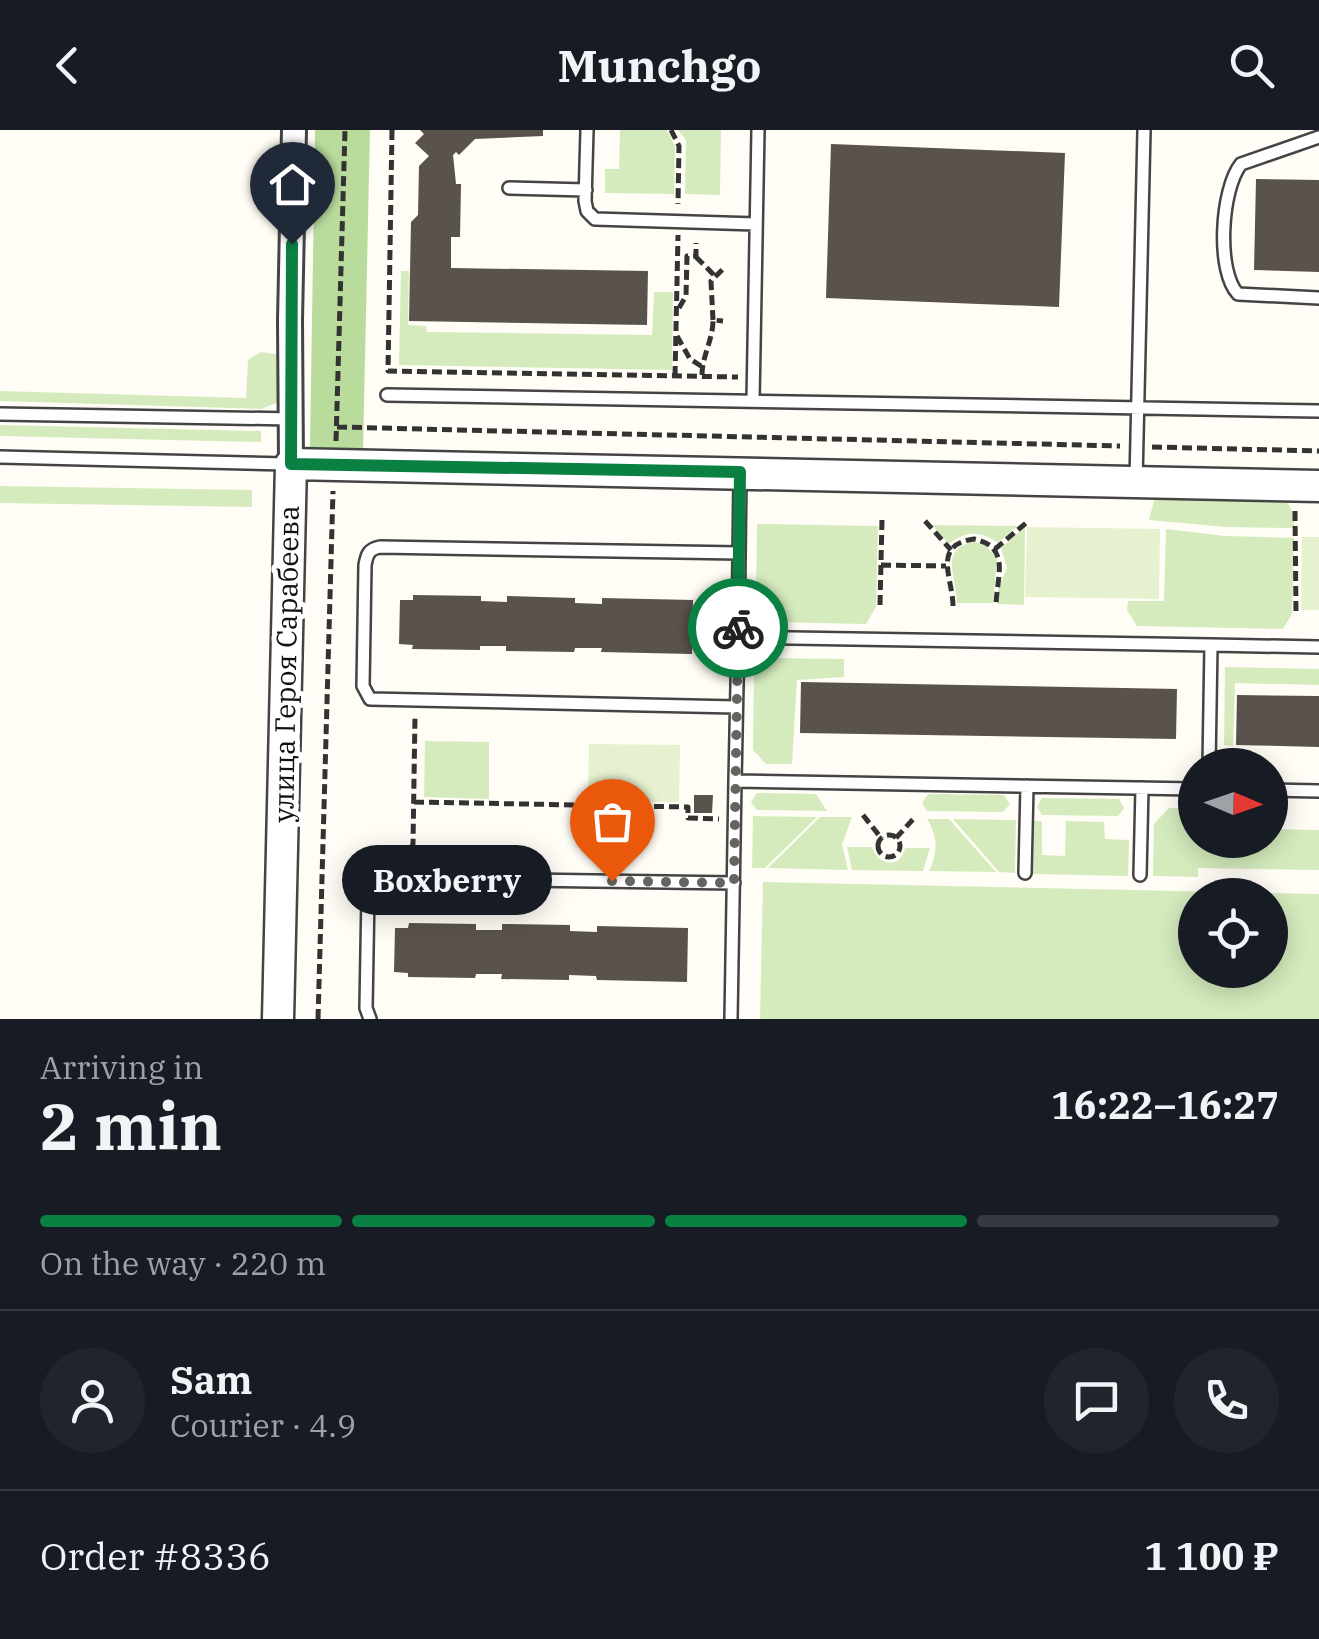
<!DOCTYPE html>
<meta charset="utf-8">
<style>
:root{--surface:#171b24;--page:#20242c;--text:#f1f3f6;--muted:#9ea1a6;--line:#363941;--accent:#0b8043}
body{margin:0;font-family:"IBM Plex Serif",serif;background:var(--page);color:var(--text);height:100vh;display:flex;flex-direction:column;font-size:38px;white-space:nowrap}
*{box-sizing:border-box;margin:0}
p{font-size:32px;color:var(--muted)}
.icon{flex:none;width:55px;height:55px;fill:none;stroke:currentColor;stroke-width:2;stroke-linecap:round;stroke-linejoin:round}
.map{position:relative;height:889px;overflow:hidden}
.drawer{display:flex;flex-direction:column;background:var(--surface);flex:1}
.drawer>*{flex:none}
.needle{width:65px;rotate:92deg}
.controls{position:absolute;left:1178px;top:618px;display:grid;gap:20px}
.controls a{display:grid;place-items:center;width:110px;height:110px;border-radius:50%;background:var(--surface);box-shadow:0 5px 25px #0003;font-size:50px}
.pin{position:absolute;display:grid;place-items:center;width:85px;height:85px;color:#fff;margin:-102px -42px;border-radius:50% 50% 50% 0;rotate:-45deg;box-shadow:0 0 10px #0007}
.pin .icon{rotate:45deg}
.courier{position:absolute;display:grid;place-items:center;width:100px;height:100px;margin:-50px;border:8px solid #0b8043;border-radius:50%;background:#fff;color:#222;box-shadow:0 2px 12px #0007}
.bubble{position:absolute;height:70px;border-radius:35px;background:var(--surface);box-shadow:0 5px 25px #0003;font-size:32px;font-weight:800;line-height:70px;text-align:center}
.overview em{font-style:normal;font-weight:800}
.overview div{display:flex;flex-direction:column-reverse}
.overview{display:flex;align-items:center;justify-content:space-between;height:170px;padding:0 40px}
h1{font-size:65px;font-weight:800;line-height:75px}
.bar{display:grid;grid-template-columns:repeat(4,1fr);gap:15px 10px;align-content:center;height:120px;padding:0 40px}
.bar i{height:12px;border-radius:8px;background:var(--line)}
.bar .on{background:var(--accent)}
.bar p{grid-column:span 4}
.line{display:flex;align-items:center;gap:25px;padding:0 40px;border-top:2px solid var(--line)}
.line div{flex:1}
.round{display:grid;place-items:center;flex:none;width:105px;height:105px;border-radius:52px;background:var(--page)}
header{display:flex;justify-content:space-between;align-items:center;height:130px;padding:0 40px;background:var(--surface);font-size:45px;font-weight:800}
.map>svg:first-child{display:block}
.green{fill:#d5ebbd;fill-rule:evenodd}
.forest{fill:#b9dc9c}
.pitch{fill:#e6f2cf}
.building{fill:#5a524d}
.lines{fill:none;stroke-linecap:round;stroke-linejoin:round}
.service-casing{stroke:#444;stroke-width:16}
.minor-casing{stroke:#444;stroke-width:28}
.tertiary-casing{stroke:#444;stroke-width:35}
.path{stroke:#333;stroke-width:5;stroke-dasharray:10 5;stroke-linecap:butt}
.service{stroke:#fff;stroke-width:11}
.minor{stroke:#fff;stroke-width:22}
.tertiary{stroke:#fff;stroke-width:30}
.done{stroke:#646461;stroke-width:10;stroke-dasharray:0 18}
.route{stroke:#0b8043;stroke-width:12}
.labels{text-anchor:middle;stroke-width:10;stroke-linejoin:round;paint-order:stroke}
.street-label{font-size:28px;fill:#111;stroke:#fff}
</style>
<header><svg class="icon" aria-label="back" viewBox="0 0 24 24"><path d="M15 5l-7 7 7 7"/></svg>Munchgo<svg class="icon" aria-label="search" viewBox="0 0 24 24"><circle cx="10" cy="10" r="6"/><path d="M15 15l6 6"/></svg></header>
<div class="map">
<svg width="1319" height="889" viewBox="0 0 1319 889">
<rect width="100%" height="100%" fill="#fffdf5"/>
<path class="green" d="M620 0H667L675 16 674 64 605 63V39H619Z
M678 0H721L720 65 685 64 686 10Z
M401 141H409L408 195 426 196 427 202 652 205 654 162H673L672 240 399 235Z
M261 222 281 225 279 272 261 279 0 271V261L246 268 248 230Z
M0 295 261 301V312L0 306Z
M0 356 252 360V377L0 373Z
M1155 367 1285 369 1294 384V398L1226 397 1149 390Z
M757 394 878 396 876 477 866 494 769 492 756 468Z
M932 395 1017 396 998 413C981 401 966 400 949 414Z
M1025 397 1024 475 997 474 998 460 1007 438 1001 418Z
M1166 399 1225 406 1294 408 1292 484 1283 499 1137 496 1127 480 1128 471H1164Z
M974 412 984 414 997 428 993 473H957C957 449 938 418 974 412Z
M767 528 844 529V547L797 550 792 634H766L753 620 754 540Z
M1225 537 1319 539V555L1235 553 1233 616 1224 615Z
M425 611 489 612V669L424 667Z
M757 663 816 664 827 681 757 680 751 672Z
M928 664 1004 665 1010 674 1003 682 927 681 922 673Z
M1042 668 1119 669 1124 678 1118 686 1042 685 1037 677Z
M1169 678H1195V710H1270V699L1319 700V740L1198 738V747L1153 746 1154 694Z
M753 686 817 687 765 738H752Z
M820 687H852L842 714 848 740 768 738Z
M927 689H949L996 742 929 741C938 723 938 706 927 689Z
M953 689 1016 690 1015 743 999 742Z
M1034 691H1042V725L1065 726 1066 691 1104 692 1105 709 1129 710 1128 746 1033 744Z
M847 717H872C878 735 900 740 905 718H930L923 741 852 740Z
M763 752 1319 764V889H760ZM1195 765H1270V840H1195Z"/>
<path class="forest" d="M315 0H370L363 319 310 318Z"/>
<path class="pitch" d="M1027 397 1160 399 1159 469 1025 467Z
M1302 407H1319V480H1301Z
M589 614 680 615 679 672 588 671Z"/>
<path class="building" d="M420 0H543V6L475 9 459 25 456 22 453 25 456 54H461L460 107H451V138L648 141 647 195 409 191 411 92 418 85 419 36 429 26 415 13 424 4Z
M831 14 1065 23 1059 177 826 168Z
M1256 49 1319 50V142L1254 140Z
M413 465 481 466V471L507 472V466L575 468V473L602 474V468L693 470 692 524 601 522 602 518H575L574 522 506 521V516H480V520L412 519 413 515 399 514 400 470H413Z
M801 552 1177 559 1176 609 800 603Z
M1237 565 1319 566V617L1236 615Z
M694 665H713L712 683H694Z
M409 793 476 794V800H502V794L570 795V801L597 802V796L688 798 687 852 597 850 596 846 569 845V850L501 849 502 844H476L475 848 408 847V843L394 842 395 798H408Z"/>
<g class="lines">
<defs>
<path id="service" d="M587 0 585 71 587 81 595 89 756 94
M1319 7 1241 34C1221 59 1216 141 1238 164L1319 168
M509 58 586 60
M387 265 1319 281
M753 270 758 0
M0 284 292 289
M0 327 287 334
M1136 351 1144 0
M738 507 740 346
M736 577 370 569 363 556 365 435C367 424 369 419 380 417L739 423
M1209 635 1211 515 1319 517
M1195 659 735 651 738 507 1211 515
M1270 660 1319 661
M1025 743 1027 656
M1140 745 1142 658
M370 889 366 878 368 764 369 754 375 748 734 753
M731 889 735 651"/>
<path id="minor" d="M291 334 290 190 294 0"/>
<path id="tertiary" d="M278 889 291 334 1319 356"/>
</defs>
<use href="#service" class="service-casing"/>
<use href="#minor" class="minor-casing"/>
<use href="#tertiary" class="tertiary-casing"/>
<path class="path" d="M392 0 388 241 738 247
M671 0 679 16 678 74
M696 127 715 146
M679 178 686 166 687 126H696V113
M713 190 711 151 723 139
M677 206 690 229 701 236
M702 245C702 226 713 210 713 190L723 191
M675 246 678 105
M337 297 1120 316
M336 311 345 0
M1152 317 1319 321
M1295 381 1296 483
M925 391 951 420
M995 419 1026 393
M881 435 946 436
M880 475 882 390
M953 476C953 448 931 415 974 409 1012 417 996 448 996 477
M414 672 688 677V688L719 689
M863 685 882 709
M878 716a11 11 0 1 1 22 0a11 11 0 1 1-22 0Z
M896 708 916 686
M405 732 413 714 415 585
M318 889 333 361"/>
<use href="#service" class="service"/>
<use href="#minor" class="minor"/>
<use href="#tertiary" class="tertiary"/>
</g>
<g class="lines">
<path class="done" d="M612 751 734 753 738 498"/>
<path class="route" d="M292 114 291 334 740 342 738 498"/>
</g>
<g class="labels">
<g class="street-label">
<text transform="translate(286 534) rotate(-89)" y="10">улица Героя Сарабеева</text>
</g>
</g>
</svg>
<div class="controls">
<a><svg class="needle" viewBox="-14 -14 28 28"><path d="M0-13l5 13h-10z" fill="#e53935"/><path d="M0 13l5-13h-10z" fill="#9ea1a6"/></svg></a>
<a><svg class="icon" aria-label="locate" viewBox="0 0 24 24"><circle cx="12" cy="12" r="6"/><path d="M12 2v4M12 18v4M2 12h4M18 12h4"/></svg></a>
</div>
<div class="pin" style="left:612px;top:751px;background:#ea580c"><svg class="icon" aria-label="bag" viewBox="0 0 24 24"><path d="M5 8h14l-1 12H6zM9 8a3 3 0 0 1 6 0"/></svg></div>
<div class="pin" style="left:292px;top:114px;background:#1f2937"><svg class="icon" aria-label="home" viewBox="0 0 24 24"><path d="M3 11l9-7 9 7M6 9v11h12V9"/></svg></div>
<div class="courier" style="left:738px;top:498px"><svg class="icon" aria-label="bike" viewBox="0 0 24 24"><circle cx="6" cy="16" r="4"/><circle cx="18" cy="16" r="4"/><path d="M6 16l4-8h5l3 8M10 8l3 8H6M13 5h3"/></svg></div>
<div class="bubble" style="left:342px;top:715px;width:210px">Boxberry</div>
</div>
<section class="drawer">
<div class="overview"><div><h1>2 min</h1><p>Arriving in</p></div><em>16:22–16:27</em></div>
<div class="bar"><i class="on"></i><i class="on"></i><i class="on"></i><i></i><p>On the way · 220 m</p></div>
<div class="line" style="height:180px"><a class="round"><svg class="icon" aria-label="person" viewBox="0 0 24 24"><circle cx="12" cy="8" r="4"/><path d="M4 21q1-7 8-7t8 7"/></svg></a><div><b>Sam</b><p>Courier · 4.9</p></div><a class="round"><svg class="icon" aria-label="chat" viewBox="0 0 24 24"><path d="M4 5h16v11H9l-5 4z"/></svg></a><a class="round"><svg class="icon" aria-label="phone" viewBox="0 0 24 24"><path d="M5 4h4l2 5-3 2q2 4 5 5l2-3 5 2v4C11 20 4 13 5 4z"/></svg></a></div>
<div class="line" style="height:130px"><div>Order #8336</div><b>1 100 ₽</b></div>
</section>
